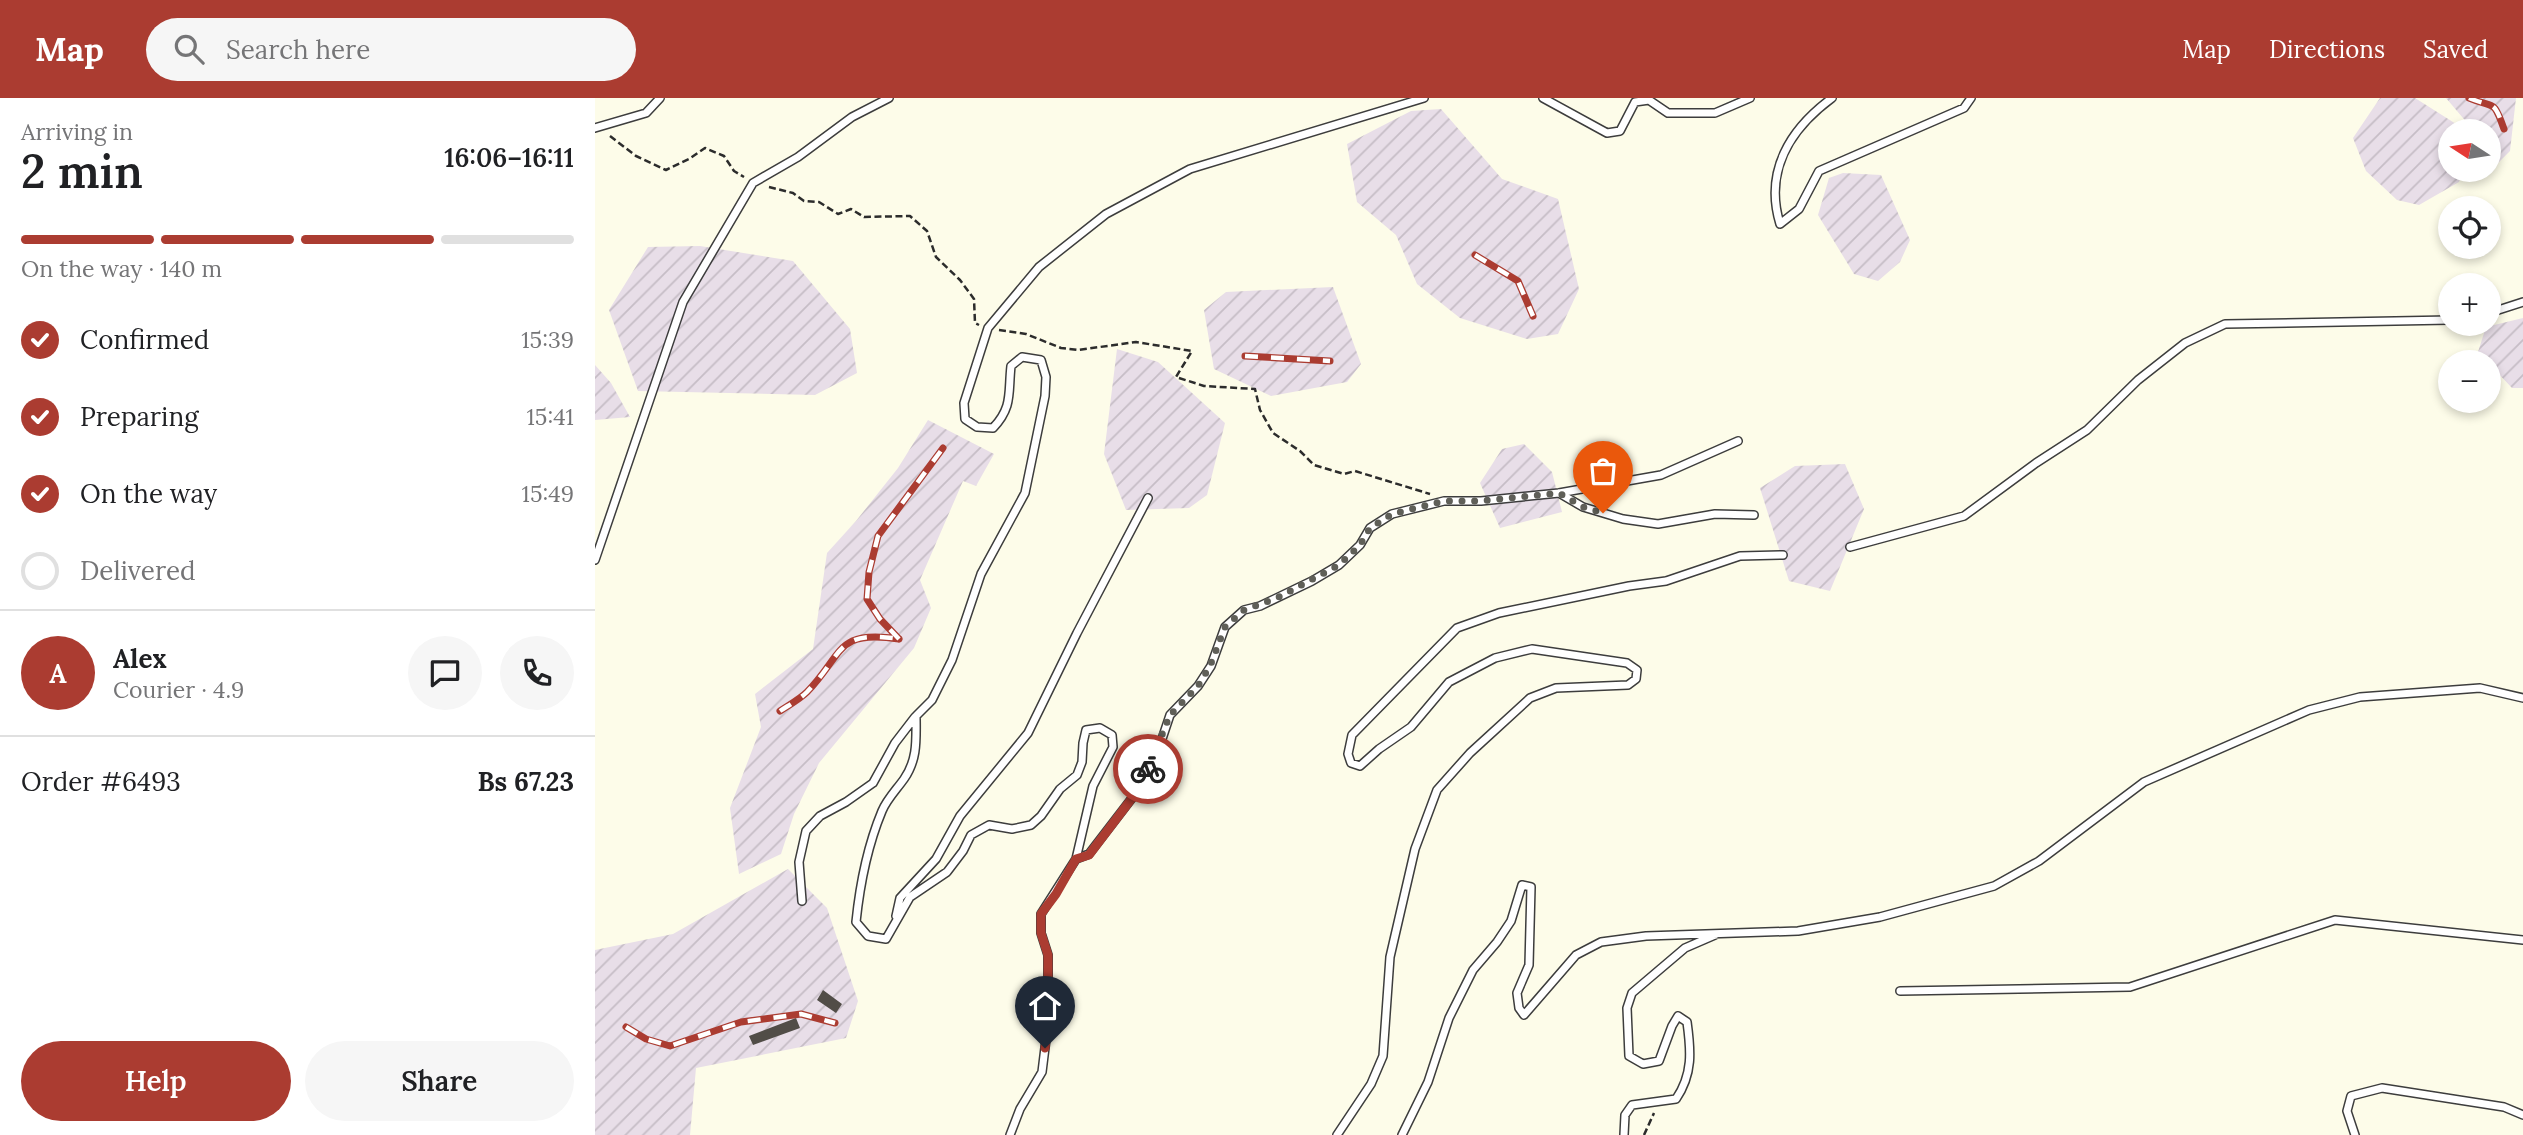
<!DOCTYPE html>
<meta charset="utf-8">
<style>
:root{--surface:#fff;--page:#f6f6f6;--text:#202124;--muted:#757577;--line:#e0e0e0;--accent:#ab3c31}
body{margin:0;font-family:Lora,serif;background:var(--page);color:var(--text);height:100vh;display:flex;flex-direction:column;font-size:26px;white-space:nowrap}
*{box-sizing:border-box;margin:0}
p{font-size:23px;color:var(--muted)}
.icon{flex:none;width:38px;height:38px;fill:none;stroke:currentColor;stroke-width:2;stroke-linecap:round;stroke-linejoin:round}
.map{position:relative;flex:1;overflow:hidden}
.sheet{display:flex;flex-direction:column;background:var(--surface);width:595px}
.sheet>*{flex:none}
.needle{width:46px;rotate:282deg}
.fabs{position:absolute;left:1843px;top:21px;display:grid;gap:14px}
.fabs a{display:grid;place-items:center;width:63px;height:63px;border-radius:50%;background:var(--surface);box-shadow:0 4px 10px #0003;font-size:35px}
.pin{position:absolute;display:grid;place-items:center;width:60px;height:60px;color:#fff;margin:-72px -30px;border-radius:50% 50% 50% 0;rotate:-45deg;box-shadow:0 0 7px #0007}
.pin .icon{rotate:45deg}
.courier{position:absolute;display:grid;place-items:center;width:70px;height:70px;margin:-35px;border:5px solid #ab3c31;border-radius:50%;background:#fff;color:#222;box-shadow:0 2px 9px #0007}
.overview em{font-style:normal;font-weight:600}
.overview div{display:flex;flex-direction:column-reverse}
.overview{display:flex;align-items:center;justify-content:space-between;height:119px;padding:0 21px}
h1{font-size:46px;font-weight:600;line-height:52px}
.bar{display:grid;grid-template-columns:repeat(4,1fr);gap:10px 7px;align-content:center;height:84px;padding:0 21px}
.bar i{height:9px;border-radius:5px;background:var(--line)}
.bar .on{background:var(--accent)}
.bar p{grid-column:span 4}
.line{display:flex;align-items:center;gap:18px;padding:0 21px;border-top:2px solid var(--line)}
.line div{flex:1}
.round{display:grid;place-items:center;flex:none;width:74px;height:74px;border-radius:37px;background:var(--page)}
ol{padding:0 21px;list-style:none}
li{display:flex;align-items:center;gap:21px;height:77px}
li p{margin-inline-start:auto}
li .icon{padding:7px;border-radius:50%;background:var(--accent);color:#fff;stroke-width:4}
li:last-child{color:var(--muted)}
li i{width:38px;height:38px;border:4px solid var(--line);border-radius:50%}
.cta{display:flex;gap:14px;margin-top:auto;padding:14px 21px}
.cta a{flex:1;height:80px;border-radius:42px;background:var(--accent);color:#fff;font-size:28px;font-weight:600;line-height:80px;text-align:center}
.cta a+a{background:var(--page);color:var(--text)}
header{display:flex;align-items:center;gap:42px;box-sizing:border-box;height:98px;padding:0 35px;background:var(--accent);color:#fff}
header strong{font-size:33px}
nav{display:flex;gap:38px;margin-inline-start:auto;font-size:24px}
.search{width:490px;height:63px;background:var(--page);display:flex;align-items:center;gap:18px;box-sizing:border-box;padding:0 24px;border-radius:38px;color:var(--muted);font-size:26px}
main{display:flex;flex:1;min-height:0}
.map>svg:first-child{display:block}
.industrial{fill:url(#industrial-furrows)}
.building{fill:#514d47}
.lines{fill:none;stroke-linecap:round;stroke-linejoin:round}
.lane-casing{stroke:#3d3d3d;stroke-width:10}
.path{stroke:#2c2c2c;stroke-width:2.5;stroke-dasharray:7 3.5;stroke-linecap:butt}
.lane{stroke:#fff;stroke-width:7}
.rail-casing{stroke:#ab3c31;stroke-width:7}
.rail{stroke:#fff;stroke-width:4.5;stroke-dasharray:13;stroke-linecap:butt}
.done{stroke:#5f5f58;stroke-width:7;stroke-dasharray:0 12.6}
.route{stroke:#ab3c31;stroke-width:9}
</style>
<header>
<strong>Map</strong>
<div class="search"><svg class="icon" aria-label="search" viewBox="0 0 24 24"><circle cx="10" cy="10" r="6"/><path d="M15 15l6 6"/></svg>Search here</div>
<nav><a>Map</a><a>Directions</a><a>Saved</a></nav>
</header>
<main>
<section class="sheet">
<div class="overview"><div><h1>2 min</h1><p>Arriving in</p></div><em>16:06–16:11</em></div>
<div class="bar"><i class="on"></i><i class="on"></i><i class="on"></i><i></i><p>On the way · 140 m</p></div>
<ol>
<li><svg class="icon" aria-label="check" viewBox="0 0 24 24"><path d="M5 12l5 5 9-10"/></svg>Confirmed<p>15:39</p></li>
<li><svg class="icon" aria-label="check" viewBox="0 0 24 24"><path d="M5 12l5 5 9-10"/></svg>Preparing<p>15:41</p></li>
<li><svg class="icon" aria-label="check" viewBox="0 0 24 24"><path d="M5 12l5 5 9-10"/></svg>On the way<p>15:49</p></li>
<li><i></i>Delivered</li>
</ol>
<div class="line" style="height:126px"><b class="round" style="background:var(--accent);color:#fff">A</b><div><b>Alex</b><p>Courier · 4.9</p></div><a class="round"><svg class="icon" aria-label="chat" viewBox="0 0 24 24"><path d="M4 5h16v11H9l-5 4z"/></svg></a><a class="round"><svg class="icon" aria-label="phone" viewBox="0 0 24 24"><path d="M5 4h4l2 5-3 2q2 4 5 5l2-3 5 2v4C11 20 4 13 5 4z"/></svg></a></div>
<div class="line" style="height:91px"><div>Order #6493</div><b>Bs 67.23</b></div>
<div class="cta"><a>Help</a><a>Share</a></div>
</section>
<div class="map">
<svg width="1928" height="1037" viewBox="0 0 1928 1037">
<defs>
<pattern id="industrial-furrows" width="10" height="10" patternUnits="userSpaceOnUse" patternTransform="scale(1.75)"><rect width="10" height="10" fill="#e8dee8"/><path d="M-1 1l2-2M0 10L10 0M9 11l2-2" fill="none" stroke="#c6bdc6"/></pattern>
</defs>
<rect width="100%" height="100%" fill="#fdfce9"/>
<path class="industrial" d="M1785 0H1820L1869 31 1870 33H1855V72H1868L1864 84 1824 107 1802 102 1771 73 1758 40Z
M1851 0H1921L1915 53 1901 67 1894 55V33H1879Z
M846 11 907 81 963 101 984 191 963 236 932 241 865 220 822 186 801 137 762 104 752 46 816 13Z
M1248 75 1286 77 1315 142 1305 164 1283 183 1259 176 1223 117 1234 80Z
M105 148 198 163 255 231 262 275 220 297 43 293 14 212 53 149Z
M738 189 766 266 752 284 676 298 619 271 609 212 631 194Z
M1928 220V290H1917L1883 254 1891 229Z
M522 251 563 264 630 325 612 397 594 410 531 412 509 356Z
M0 267 16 285 35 319 0 322Z
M333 322 399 356 381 388 368 383 325 482 336 510 319 550 224 665 199 716 186 756 144 776 135 710 166 629 160 596 218 551 232 455 261 423 303 370Z
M929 346 957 374 967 414 905 430 885 385 907 351Z
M1250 366 1269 411 1235 493 1194 483 1165 390 1200 368Z
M193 771 232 810 263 903 251 940 101 970 95 1037H0V852L78 836Z"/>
<path class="building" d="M228 892 247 906 241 915 222 902Z
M201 920 205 930 158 947 154 938Z"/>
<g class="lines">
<defs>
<path id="lane" d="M829 0 595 71 511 116 444 169 393 230 369 305 370 321 382 329 398 330C418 309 413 295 416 268L427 259 446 262 451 279 450 298 430 395 386 476 357 562 337 602 321 618C321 641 323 661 309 681 302 691 292 701 287 713 272 749 265 785 261 824L273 838 291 841 315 799 352 774 368 753 376 737 394 727 417 731 436 727 446 718 465 691 482 677 487 664 488 645 491 632 505 630 517 637 518 649 498 688 481 761 494 756 544 691 566 644 575 617 603 588 616 568 630 529 649 512 665 508 717 483 744 467 765 447 775 430 797 416 849 403H886L964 395 1066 377 1143 343
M948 0 1012 35 1025 33 1040 4 1054 2 1073 15H1120L1155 0
M1237 0C1195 31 1169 73 1185 126L1204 111 1224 73 1369 10 1376 0
M0 30 51 15 65 0
M1894 215 1928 204
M964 395 988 409 1028 421 1063 426 1120 416 1159 417
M1255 449 1369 418 1441 365 1492 332 1543 282 1590 245 1630 226 1855 222
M0 462 88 204 158 85 203 59 257 19 294 0
M207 803 204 764 211 733 225 718 251 704 278 685 300 645 320 619
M301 818 305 800 341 761 365 718 433 635 482 535 553 400
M1305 893 1535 889 1740 822 1928 842
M415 1037 425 1011 447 974 453 925V857L446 835V816L481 761
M742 1037 776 986 788 958 795 859 820 751 842 692 875 655 935 600 961 590 1033 587 1041 581 1042 572 1032 565 937 551 900 560 854 584 816 629 784 651 765 668 756 665 753 656 757 637 862 530 904 515 1034 488 1071 483 1145 458 1188 457
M807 1037 833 984 854 920 878 872 902 844 916 823 927 787 936 789 934 867 922 895 924 910 929 917 981 857 1006 844 1051 838 1203 833 1285 819 1399 788 1444 763 1549 684 1714 612 1765 599 1885 590 1928 600
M1029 1037 1030 1017 1037 1007 1081 1001C1098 976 1096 953 1092 924L1083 918 1077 928 1064 963 1048 966 1034 958 1032 910 1037 895 1090 850 1120 837
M1760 1037 1752 1013 1756 998 1787 990 1909 1009 1928 1017"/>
</defs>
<use href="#lane" class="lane-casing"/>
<path class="path" d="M15 38 41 58 71 72 94 61 110 50 129 58 139 73 149 79
M174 89 198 95 209 103 224 104 243 116 256 111 269 119 315 118 332 133 341 159 365 182 379 201 380 225 384 227
M404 232 431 236 466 250 483 252 541 244 597 253 581 279 609 288 660 291 665 312 678 335 705 353 719 367 749 376 760 373 835 396
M1049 1037 1059 1015"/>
<use href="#lane" class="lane"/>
<defs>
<path id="rail" d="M1874 0C1900 11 1898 0 1909 31
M880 157 923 183 938 218
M650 258 735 263
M304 541 285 521 272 501 274 474 283 438 348 350
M185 613C194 607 205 601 212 594 249 556 240 531 304 541
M31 929 51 941 75 948 146 924 206 916 240 925"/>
</defs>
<use href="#rail" class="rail-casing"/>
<use href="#rail" class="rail"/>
</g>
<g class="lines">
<path class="done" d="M553 671 575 617 603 588 615 568 630 529 649 512 682 500 744 467 765 447 775 430 797 416 849 403H886L964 395 988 409 1008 415"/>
<path class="route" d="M450 950 453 925V857L446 835V816L461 796 481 761 494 757 544 691 553 671"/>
</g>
</svg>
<div class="fabs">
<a><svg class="needle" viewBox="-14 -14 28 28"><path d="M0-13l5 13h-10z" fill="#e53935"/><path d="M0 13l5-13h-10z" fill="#757577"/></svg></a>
<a><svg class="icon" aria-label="locate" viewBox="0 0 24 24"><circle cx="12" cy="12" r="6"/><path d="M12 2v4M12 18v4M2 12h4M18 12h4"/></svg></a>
<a>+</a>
<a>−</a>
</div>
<div class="pin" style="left:1008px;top:415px;background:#ea580c"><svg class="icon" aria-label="bag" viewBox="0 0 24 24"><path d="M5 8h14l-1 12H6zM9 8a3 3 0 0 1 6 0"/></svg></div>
<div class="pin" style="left:450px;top:950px;background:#1f2937"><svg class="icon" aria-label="home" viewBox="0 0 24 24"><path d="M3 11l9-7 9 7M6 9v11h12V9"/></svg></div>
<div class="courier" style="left:553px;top:671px"><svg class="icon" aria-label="bike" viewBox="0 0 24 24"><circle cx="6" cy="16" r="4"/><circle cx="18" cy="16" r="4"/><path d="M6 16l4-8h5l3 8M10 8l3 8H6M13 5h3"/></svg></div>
</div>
</main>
